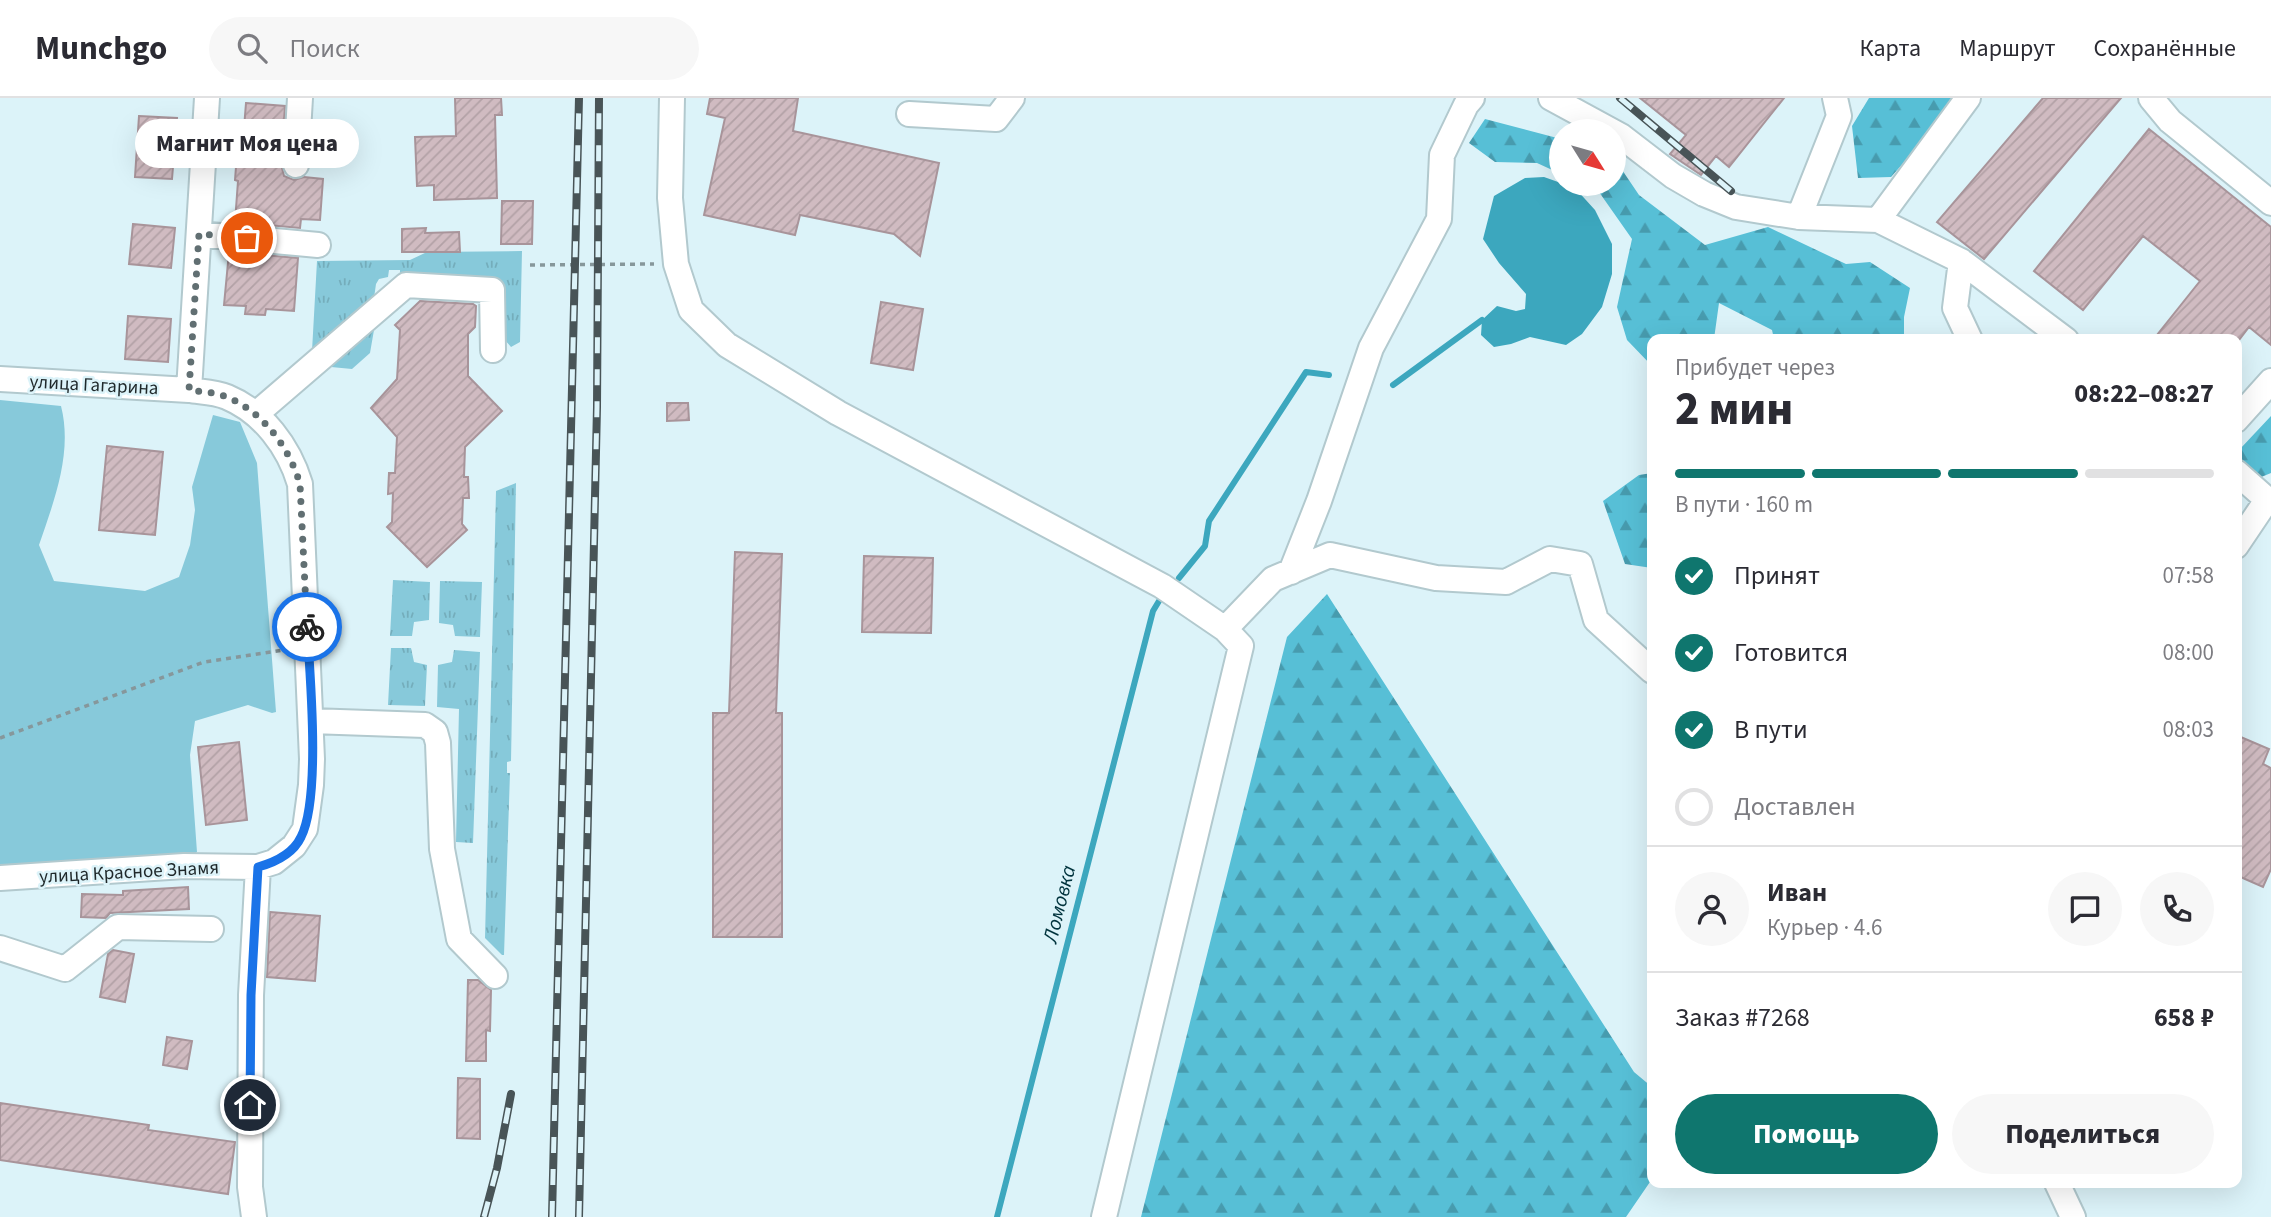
<!DOCTYPE html>
<html lang="ru">
<meta charset="utf-8">
<style>
:root{--surface:#fff;--page:#f7f7f7;--text:#2b2b33;--muted:#7c7c81;--line:#e1e1e2;--accent:#0f766e}
body{margin:0;font-family:"Source Sans 3",sans-serif;background:var(--page);color:var(--text);height:100vh;display:flex;flex-direction:column;font-size:26px;white-space:nowrap}
*{box-sizing:border-box;margin:0}
p{font-size:23px;color:var(--muted)}
.icon{flex:none;width:38px;height:38px;fill:none;stroke:currentColor;stroke-width:2;stroke-linecap:round;stroke-linejoin:round}
.map{position:relative;flex:1;overflow:hidden}
.details{position:absolute;left:1647px;top:236px;width:595px;height:854px;display:flex;flex-direction:column;background:var(--surface);border-radius:14px;box-shadow:0 7px 28px #0002}
.details>*{flex:none}
.needle{width:46px;rotate:127deg}
.tools{position:absolute;left:1549px;top:21px;display:grid;gap:14px}
.tools a{display:grid;place-items:center;width:77px;height:77px;border-radius:50%;background:var(--surface);box-shadow:0 7px 28px #0002;font-size:35px}
.pin{position:absolute;display:grid;place-items:center;width:60px;height:60px;color:#fff;margin:-30px;border:4px solid #fff;border-radius:50%;box-shadow:0 2px 7px #0007}
.courier{position:absolute;display:grid;place-items:center;width:70px;height:70px;margin:-35px;border:5px solid #1a73e8;border-radius:50%;background:#fff;color:#222;box-shadow:0 2px 9px #0007}
.bubble{position:absolute;height:49px;border-radius:24px;background:var(--surface);box-shadow:0 7px 28px #0002;font-size:23px;font-weight:800;line-height:49px;text-align:center}
.summary em{font-style:normal;font-weight:800}
.summary div{display:flex;flex-direction:column-reverse}
.summary{display:flex;align-items:center;justify-content:space-between;height:119px;padding:0 28px}
h1{font-size:46px;font-weight:800;line-height:52px}
.bar{display:grid;grid-template-columns:repeat(4,1fr);gap:10px 7px;align-content:center;height:84px;padding:0 28px}
.bar i{height:9px;border-radius:5px;background:var(--line)}
.bar .current{background:var(--accent)}
.bar p{grid-column:span 4}
.line{display:flex;align-items:center;gap:18px;padding:0 28px;border-top:2px solid var(--line)}
.line div{flex:1}
.round{display:grid;place-items:center;flex:none;width:74px;height:74px;border-radius:37px;background:var(--page)}
ol{padding:0 28px;list-style:none}
li{display:flex;align-items:center;gap:21px;height:77px}
li p{margin-inline-start:auto}
li .icon{padding:7px;border-radius:50%;background:var(--accent);color:#fff;stroke-width:4}
li:last-child{color:var(--muted)}
li i{width:38px;height:38px;border:4px solid var(--line);border-radius:50%}
.action{display:flex;gap:14px;margin-top:auto;padding:14px 28px}
.action a{flex:1;height:80px;border-radius:42px;background:var(--accent);color:#fff;font-size:28px;font-weight:800;line-height:80px;text-align:center}
.action a+a{background:var(--page);color:var(--text)}
header{display:flex;align-items:center;gap:42px;box-sizing:border-box;height:98px;padding:0 35px;background:var(--surface);border-bottom:2px solid var(--line)}
header strong{font-size:33px}
nav{display:flex;gap:38px;margin-inline-start:auto;font-size:24px}
.search{width:490px;height:63px;background:var(--page);display:flex;align-items:center;gap:18px;box-sizing:border-box;padding:0 24px;border-radius:38px;color:var(--muted);font-size:26px}
.map>svg:first-child{display:block}
.grass{fill:url(#grass-tufts)}
.forest{fill:url(#forest-firs)}
.green{fill:#87c9da}
.water{fill:#3ca7be}
.lines{fill:none;stroke-linecap:round;stroke-linejoin:round}
.stream{stroke:#3ca7be;stroke-width:6}
.building{fill:url(#building-hatch);stroke:#a8949a;stroke-width:2}
.minor-casing{stroke:#b2c9ce;stroke-width:28}
.path{stroke:#86979b;stroke-width:3.5;stroke-dasharray:5 5;stroke-linecap:butt}
.minor{stroke:#fff;stroke-width:24}
.rail-casing{stroke:#485457;stroke-width:8}
.rail{stroke:#dcf3f9;stroke-width:5;stroke-dasharray:16;stroke-linecap:butt}
.done{stroke:#616f72;stroke-width:7;stroke-dasharray:0 12.6}
.route{stroke:#1a73e8;stroke-width:9}
.labels{text-anchor:middle;stroke-width:5;stroke-linejoin:round;paint-order:stroke}
.street-label{font-size:19px;fill:#1f282a;stroke:#dcf3f9}
.water-label{font-size:21px;font-style:italic;fill:#00333d;stroke:#dcf3f9}
</style>
<header>
<strong>Munchgo</strong>
<div class="search"><svg class="icon" aria-label="search" viewBox="0 0 24 24"><circle cx="10" cy="10" r="6"/><path d="M15 15l6 6"/></svg>Поиск</div>
<nav><a>Карта</a><a>Маршрут</a><a>Сохранённые</a></nav>
</header>
<div class="map">
<svg width="2271" height="1119" viewBox="0 0 2271 1119">
<defs>
<pattern id="grass-tufts" width="24" height="20" patternUnits="userSpaceOnUse" patternTransform="scale(1.75)"><rect width="24" height="20" fill="#87c9da"/><path d="M3 7l-1-3M5 7V3M7 7l1-3M15 17l-1-3M17 17v-4M19 17l1-3" fill="none" stroke="#74adbb"/></pattern>
<pattern id="forest-firs" width="22" height="20" patternUnits="userSpaceOnUse" patternTransform="scale(1.75)"><rect width="22" height="20" fill="#57bfd6"/><path d="M5 1l3.5 6h-7zM16 11l3.5 6h-7z" fill="#479bae"/></pattern>
<pattern id="building-hatch" width="6" height="6" patternUnits="userSpaceOnUse" patternTransform="scale(1.75)"><rect width="6" height="6" fill="#d0bbc1"/><path d="M-1 1l2-2M0 6l6-6M5 7l2-2" fill="none" stroke="#b2a1a6"/></pattern>
</defs>
<rect width="100%" height="100%" fill="#dcf3f9"/>
<path class="grass" d="M522 153 520 244 511 249 504 241V185L461 182V178L400 181V172H389L388 179 379 181 376 186 374 200 312 253 317 163 410 162 427 154Z
M372 232H374L370 255 352 271 331 269Z
M516 385 511 663 507 664V675H510L504 857H502L485 840 496 393Z
M393 482 430 484 429 522 414 524 412 538H390Z
M440 483 482 484 480 539 455 538 453 527 439 525Z
M391 550H411L414 564 427 567 425 608 388 607Z
M454 552 480 554 473 745 456 744 459 611 437 609 438 567 452 564Z"/>
<path class="forest" d="M1869 0H1953L1922 44 1891 79 1858 80 1852 28Z
M1485 21 1561 41V76L1537 65 1495 64 1469 45Z
M1614 60 1639 97 1705 147 1768 129 1846 166 1870 164 1910 190 1904 219V241H1774L1772 232 1719 205 1714 241 1652 242V268L1627 242 1617 209 1632 141 1599 94 1582 86H1614Z
M2271 318V375L2254 382 2240 369V351Z
M1652 375V470L1625 466 1603 403 1639 377Z
M1327 496 1634 974 1652 989V1081L1626 1119H1141L1287 539Z"/>
<path class="green" d="M0 302 61 308C73 355 54 403 39 447L54 483 145 493 179 479 190 447 195 412 192 389 213 317 240 324 257 365 276 614 272 615 248 607 195 623 190 657 197 754 186 761 0 769Z"/>
<path class="water" d="M1544 79 1575 90 1595 112 1612 146V176L1602 209 1582 236 1566 247 1530 239 1511 246 1494 249 1481 237 1482 222 1497 208 1516 213 1525 211 1526 196 1499 165 1483 141 1494 98 1525 80Z"/>
<g class="lines">
<path class="stream" d="M1393 287 1482 222
M1179 480 1205 448 1209 423 1306 274 1329 277
M997 1119 1153 513 1159 503"/>
</g>
<path class="building" d="M455 0H501L502 17H495L497 100 434 102V87L417 88 415 39 456 38Z
M710 0H798L793 33 939 65 920 158 894 136 800 117 795 137 704 117 725 20 707 16Z
M1640 0H1784L1729 69 1716 58 1701 77 1670 56 1686 37Z
M2043 0H2121L1984 161 1937 124Z
M246 5 285 8 281 66 284 78 294 82 304 79 323 81 320 122 301 121 300 130 235 124 238 83 235 82 238 43H243Z
M139 18 177 20 172 81 135 79Z
M2149 31 2271 129V247L2249 229 2239 242H2153L2200 183 2143 138 2083 212 2034 173Z
M502 103H533L532 146H501Z
M133 126 175 130 171 170 129 166Z
M426 130 425 135 459 134 460 154H402V131Z
M229 154 298 160 294 213 266 211 265 217 245 216 246 208 224 207Z
M420 203 473 206 476 208 475 229 468 236V278L502 313 465 349 464 379H468L469 400H463L462 426 467 432 427 469 387 429 392 424 393 395 388 396 389 375H395L397 339 371 310 397 281 400 232 395 227Z
M881 204 923 211 913 272 871 265Z
M128 218 171 221 168 264 125 261Z
M667 305H688L689 322 667 323Z
M107 348 163 354 155 437 99 432Z
M735 454 782 456 776 615H782V839H713V615H729Z
M864 458 933 460 931 535 862 534Z
M2236 637 2269 651 2263 666 2271 670V771L2263 789 2236 777Z
M239 644 247 722 206 727 198 649Z
M188 789 189 811 110 815 106 820 81 819 82 796 123 797V793Z
M270 814 320 818 315 883 267 879Z
M113 852 134 856 125 904 100 899 108 856Z
M468 882H478L491 892 490 933 486 932V963H466Z
M167 939 192 943 187 971 163 967Z
M458 980 480 981V1041L457 1040Z
M0 1005 149 1027 148 1032 235 1044 228 1096 0 1062Z"/>
<g class="lines">
<defs>
<path id="minor" d="M672 0 670 100 676 166 691 212 727 247 838 315 1162 488 1225 531 1241 548 1104 1119
M1551 0 1621 38 1673 78 1704 96 1736 109 1799 119 1878 122 1961 163 2066 242
M2151 0 2170 23 2271 105
M909 16 996 21 1012 0
M296 67 300 0
M1799 119 1839 18 1835 0
M1878 122 1968 0
M199 136 318 147
M1961 163 1955 210 1970 242
M0 281 189 292C202 294 215 294 227 299 263 314 289 349 300 386L312 661 311 687 305 731 294 748 274 764 258 769 184 768 0 780
M189 292 207 0
M256 316 406 187 492 192 493 252
M2236 322 2271 283
M2236 374 2271 405
M2236 448 2267 402
M1291 474 1319 403 1371 250 1439 121 1442 57 1466 7 1472 0
M1225 531 1273 481 1330 457 1436 480 1506 484 1550 461 1580 466 1596 522 1652 573
M311 623 425 627 435 634 438 645 442 751 459 841 495 878
M0 850 65 871 118 829 211 831
M2057 1085 2073 1119
M254 1119 250 1089 251 897 258 769"/>
</defs>
<use href="#minor" class="minor-casing"/>
<path class="path" d="M530 167 654 166
M0 640 204 564 284 552"/>
<use href="#minor" class="minor"/>
<defs>
<path id="rail" d="M1620 0 1731 93
M484 1119 497 1070 511 996
M552 1119 579 0
M579 1119 597 309 599 0"/>
</defs>
<use href="#rail" class="rail-casing"/>
<use href="#rail" class="rail"/>
</g>
<g class="lines">
<path class="done" d="M247 140 199 136 189 292C202 294 215 294 227 299 263 314 289 349 300 386L307 529"/>
<path class="route" d="M250 1007 251 897 258 769C276 764 293 756 301 739 321 700 310 576 307 529"/>
</g>
<g class="labels">
<g class="street-label">
<text transform="translate(94 286) rotate(3)" y="7">улица Гагарина</text>
<text transform="translate(129 773) rotate(-3)" y="7">улица Красное Знамя</text>
</g>
<g class="water-label">
<text transform="translate(1059 806) rotate(-76)" y="7">Ломовка</text>
</g>
</g>
</svg>
<div class="tools">
<a><svg class="needle" viewBox="-14 -14 28 28"><path d="M0-13l5 13h-10z" fill="#e53935"/><path d="M0 13l5-13h-10z" fill="#7c7c81"/></svg></a>
</div>
<div class="pin" style="left:247px;top:140px;background:#ea580c"><svg class="icon" aria-label="bag" viewBox="0 0 24 24"><path d="M5 8h14l-1 12H6zM9 8a3 3 0 0 1 6 0"/></svg></div>
<div class="pin" style="left:250px;top:1007px;background:#1f2937"><svg class="icon" aria-label="home" viewBox="0 0 24 24"><path d="M3 11l9-7 9 7M6 9v11h12V9"/></svg></div>
<div class="courier" style="left:307px;top:529px"><svg class="icon" aria-label="bike" viewBox="0 0 24 24"><circle cx="6" cy="16" r="4"/><circle cx="18" cy="16" r="4"/><path d="M6 16l4-8h5l3 8M10 8l3 8H6M13 5h3"/></svg></div>
<div class="bubble" style="left:135px;top:21px;width:224px">Магнит Моя цена</div>
<section class="details">
<div class="summary"><div><h1>2 мин</h1><p>Прибудет через</p></div><em>08:22–08:27</em></div>
<div class="bar"><i class="current"></i><i class="current"></i><i class="current"></i><i></i><p>В пути · 160 m</p></div>
<ol>
<li><svg class="icon" aria-label="check" viewBox="0 0 24 24"><path d="M5 12l5 5 9-10"/></svg>Принят<p>07:58</p></li>
<li><svg class="icon" aria-label="check" viewBox="0 0 24 24"><path d="M5 12l5 5 9-10"/></svg>Готовится<p>08:00</p></li>
<li><svg class="icon" aria-label="check" viewBox="0 0 24 24"><path d="M5 12l5 5 9-10"/></svg>В пути<p>08:03</p></li>
<li><i></i>Доставлен</li>
</ol>
<div class="line" style="height:126px"><a class="round"><svg class="icon" aria-label="person" viewBox="0 0 24 24"><circle cx="12" cy="8" r="4"/><path d="M4 21q1-7 8-7t8 7"/></svg></a><div><b>Иван</b><p>Курьер · 4.6</p></div><a class="round"><svg class="icon" aria-label="chat" viewBox="0 0 24 24"><path d="M4 5h16v11H9l-5 4z"/></svg></a><a class="round"><svg class="icon" aria-label="phone" viewBox="0 0 24 24"><path d="M5 4h4l2 5-3 2q2 4 5 5l2-3 5 2v4C11 20 4 13 5 4z"/></svg></a></div>
<div class="line" style="height:91px"><div>Заказ #7268</div><b>658 ₽</b></div>
<div class="action"><a>Помощь</a><a>Поделиться</a></div>
</section>
</div>
